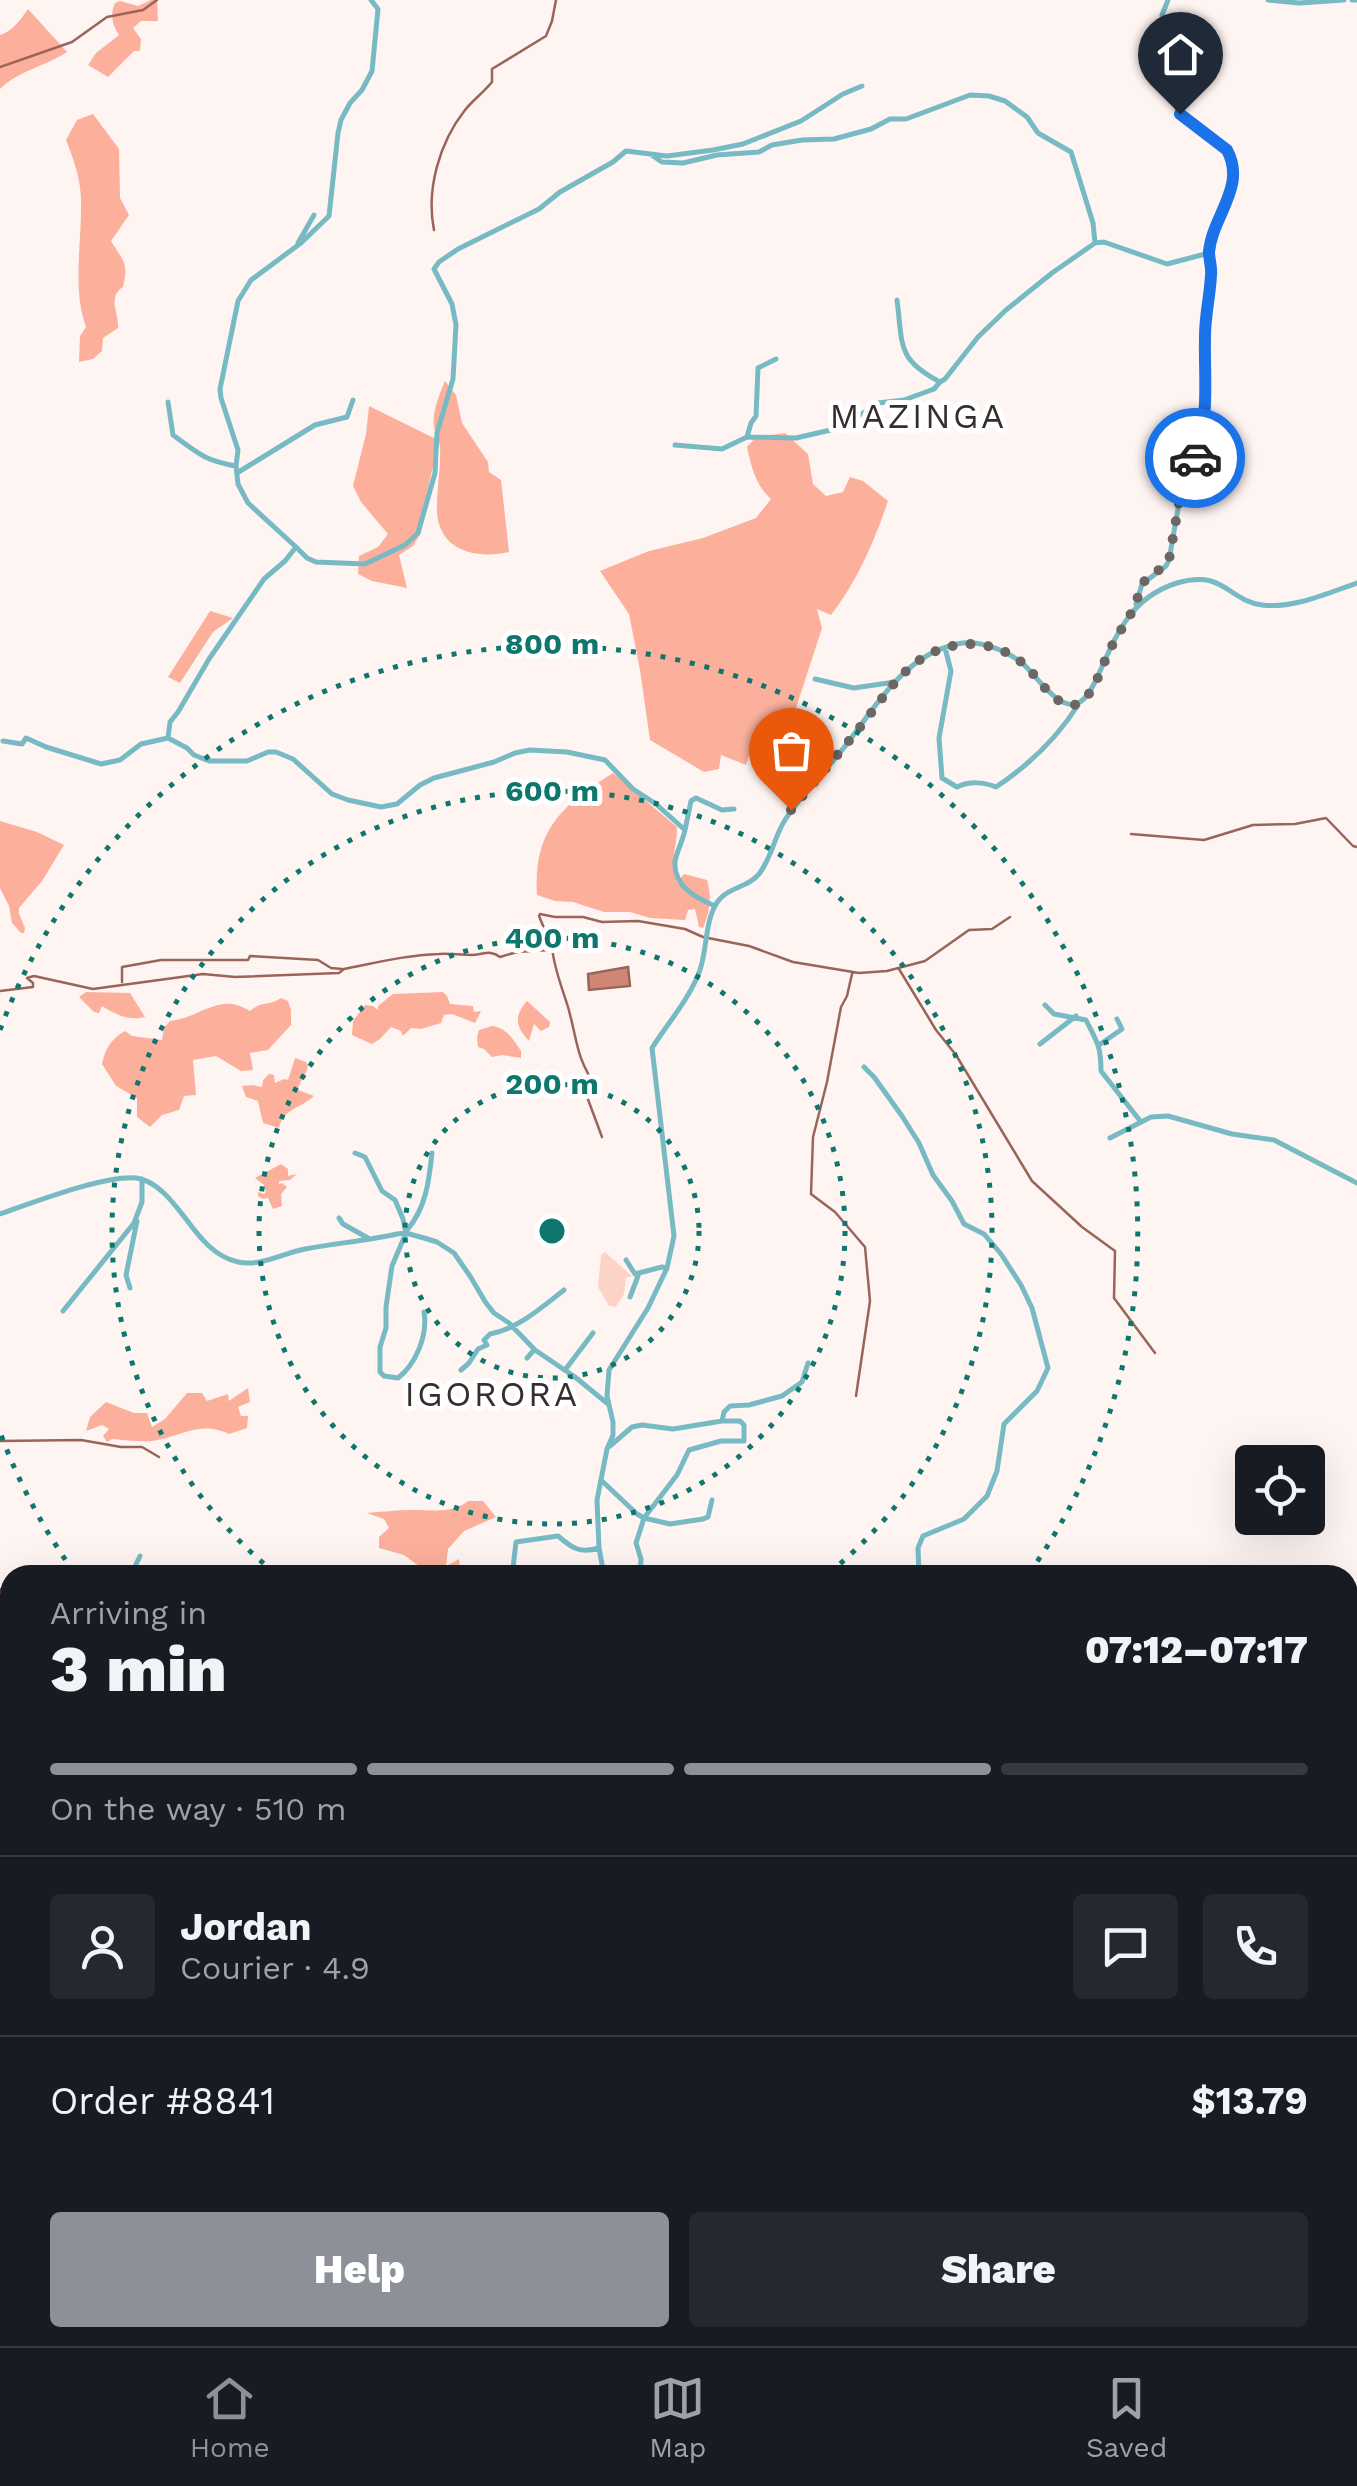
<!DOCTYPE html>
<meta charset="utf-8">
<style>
:root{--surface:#171b24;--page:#242831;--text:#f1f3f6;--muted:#9ea1a6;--line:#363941;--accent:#8c9099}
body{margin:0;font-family:"Work Sans",sans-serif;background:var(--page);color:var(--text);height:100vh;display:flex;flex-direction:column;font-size:38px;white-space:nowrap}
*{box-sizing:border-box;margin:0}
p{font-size:32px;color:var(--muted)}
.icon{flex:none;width:55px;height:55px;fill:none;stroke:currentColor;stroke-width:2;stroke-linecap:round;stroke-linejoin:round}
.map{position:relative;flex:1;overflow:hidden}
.panel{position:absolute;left:0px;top:1565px;width:1358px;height:782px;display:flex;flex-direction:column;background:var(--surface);border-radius:30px 30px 0 0;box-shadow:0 10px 40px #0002}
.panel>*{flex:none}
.tools{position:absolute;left:1235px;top:1445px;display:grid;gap:20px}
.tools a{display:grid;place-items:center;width:90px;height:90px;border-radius:10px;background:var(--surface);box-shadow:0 10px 40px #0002;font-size:50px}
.pin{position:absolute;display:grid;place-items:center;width:85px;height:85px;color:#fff;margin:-102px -42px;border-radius:50% 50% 50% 0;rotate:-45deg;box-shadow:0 0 10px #0007}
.pin .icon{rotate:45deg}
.courier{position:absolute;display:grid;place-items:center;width:100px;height:100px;margin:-50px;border:8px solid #1a73e8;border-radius:50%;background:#fff;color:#222;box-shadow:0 2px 12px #0007}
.overview em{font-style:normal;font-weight:800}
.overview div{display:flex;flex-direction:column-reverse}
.overview{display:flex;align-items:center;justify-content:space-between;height:170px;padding:0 50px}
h1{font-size:65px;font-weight:800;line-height:75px}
.bar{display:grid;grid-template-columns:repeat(4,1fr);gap:15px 10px;align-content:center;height:120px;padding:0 50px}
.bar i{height:12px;border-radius:8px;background:var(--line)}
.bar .on{background:var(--accent)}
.bar p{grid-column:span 4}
.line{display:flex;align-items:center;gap:25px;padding:0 50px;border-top:2px solid var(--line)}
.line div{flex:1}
.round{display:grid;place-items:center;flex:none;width:105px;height:105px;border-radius:10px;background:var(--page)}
.button{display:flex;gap:20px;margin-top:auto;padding:20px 50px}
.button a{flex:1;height:115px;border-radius:10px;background:var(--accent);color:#fff;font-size:40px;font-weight:800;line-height:115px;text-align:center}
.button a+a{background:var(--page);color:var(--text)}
.menu{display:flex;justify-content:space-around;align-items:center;height:140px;border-top:2px solid var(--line);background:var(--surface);font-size:28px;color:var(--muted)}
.menu a{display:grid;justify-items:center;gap:5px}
.menu .on{color:var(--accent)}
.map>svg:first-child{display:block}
.green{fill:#fed3c7}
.forest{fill:#fcb09c}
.water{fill:#cf8674;stroke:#9a6559;stroke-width:2.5}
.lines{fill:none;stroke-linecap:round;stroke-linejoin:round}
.stream{stroke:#9a6559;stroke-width:2.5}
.canal{stroke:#cf8674;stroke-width:5}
.minor{stroke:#77bac4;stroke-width:5}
.done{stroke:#6c6665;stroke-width:10;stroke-dasharray:0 18}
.route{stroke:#1a73e8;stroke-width:12}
.ring{fill:none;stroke:#0f766e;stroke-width:5;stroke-dasharray:5 10}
.labels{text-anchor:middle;stroke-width:10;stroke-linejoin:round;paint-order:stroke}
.quarter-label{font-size:35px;letter-spacing:2.5px;fill:#352e2c;stroke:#fff}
.centre{fill:#0f766e;stroke:#fff;stroke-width:5}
.ring-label{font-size:30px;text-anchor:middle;font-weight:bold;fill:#0f766e;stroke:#fff;stroke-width:10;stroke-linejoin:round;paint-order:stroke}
</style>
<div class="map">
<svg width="1357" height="2346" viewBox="0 0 1357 2346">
<rect width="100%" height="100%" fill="#fef4f2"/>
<path class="green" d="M605 1252 632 1276 626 1278 624 1294 616 1307 609 1306 598 1287 601 1255Z"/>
<path class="forest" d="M151 0H157L158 21H141L133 28 141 39 140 51H134L108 77 88 65 96 53 119 35C112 25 110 14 115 3L120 1 138 6Z
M28 9 67 52C46 66 18 71 0 89V35C13 31 21 19 28 9Z
M93 114 119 149 120 198 129 215 111 241C123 261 129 262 123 287 107 297 119 313 118 328L103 338 102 351 93 359 79 362 80 336 86 327C72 289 82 242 81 201 81 180 74 160 66 140L77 120Z
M445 381 456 395 462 423 488 462 489 472 501 480 509 552C478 559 440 552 437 513 436 492 441 470 440 449 440 441 435 435 434 427 432 412 439 395 445 381Z
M369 406 436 439V454L422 513 421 533 413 546 399 555 407 588 372 581 358 574 359 556 378 547 388 534 361 502 353 486 366 434Z
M785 433 808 454 813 484 826 496 843 492 850 477 863 481 888 501C874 542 858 580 831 615L817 609 822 628 784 745 759 726 746 765 721 755 719 769 704 772 650 740 640 670 629 614 600 571 649 551 703 538 756 518 771 499C756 486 751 466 747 447L756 437Z
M210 611 233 618 213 632 180 683 168 677Z
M613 773 677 827C677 848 669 863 677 882L684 874 707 880C712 897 710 912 703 928L699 927 695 909 688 910 685 920 650 918 630 912H604L573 902 555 901 537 895C533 830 562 805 613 773Z
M0 821 37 832 64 845 42 881 19 908V914L25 928 24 933H21L12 923 9 906 0 888Z
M86 992 130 993 145 1017C128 1021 117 1015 102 1006L99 1013 94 1012 79 997Z
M443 992 447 996 450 1004 473 1006 474 1012 481 1011 475 1023 452 1014 444 1015 441 1023 421 1029 411 1028 403 1036 401 1031 391 1027 380 1039 372 1044 352 1035 353 1021 365 1005 373 1006 378 1010V1006L393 994Z
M281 998 288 1001 291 1010V1025L268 1050 250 1053 253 1070 241 1071 216 1056 193 1060 196 1095 184 1096 179 1110 162 1115 150 1127 137 1117V1098L116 1086 102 1064C106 1048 110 1040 125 1031L132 1036 162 1040 164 1028 170 1021C200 1018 220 991 250 1011 261 1001 269 1006 281 998Z
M527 1001 550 1022 549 1027 541 1031 534 1024 529 1041C516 1027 513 1017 527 1001Z
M492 1026C507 1028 513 1039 521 1051V1058L502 1055 492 1057 484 1049 478 1047 477 1037 479 1030Z
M295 1058 306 1062 308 1066C306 1076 300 1079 298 1090L314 1096C300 1109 283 1108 279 1128L263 1123 258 1101 246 1097 242 1086 253 1085 262 1087 263 1080 269 1074 274 1075 275 1083 284 1079 288 1080Z
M281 1164 288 1169V1176L297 1174 290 1180 279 1181V1184L282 1183 287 1187 281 1194 282 1206 273 1209 268 1198 263 1199 258 1196V1192L264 1194 266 1192 264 1185 255 1178Z
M248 1388 250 1402 238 1407 241 1416H248L247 1428 229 1434C198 1420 182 1437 152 1441 139 1442 125 1440 112 1439L107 1442 103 1436 109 1429 102 1425 86 1431 90 1417 106 1402 134 1413H147L152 1427 165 1419 187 1393H202L207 1401 228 1394 229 1401Z
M468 1501H483L496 1517 464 1531 448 1549 446 1566 459 1559 461 1575H431L404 1555 379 1548V1537L389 1528 384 1519 367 1513C381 1512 396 1510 410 1510 430 1509 452 1515 468 1501Z"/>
<path class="water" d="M628 967 630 986 589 990 588 974Z"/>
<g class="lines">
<path class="stream" d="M0 67 72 42 107 17 143 10 157 0
M434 230C426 190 439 143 465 110 473 100 484 92 492 82V69L546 36 552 21 556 0
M1131 834 1204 840 1253 825 1295 824 1326 818 1353 846 1357 847
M552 947C554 969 562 987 568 1007 578 1042 575 1056 597 1088L586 1094 602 1137
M899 969 936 1030 956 1055 1032 1181 1082 1227 1115 1251 1114 1298 1155 1353
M852 974 847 996 841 1007 827 1082 813 1137 811 1194 835 1212 865 1247 870 1301 856 1396
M122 982V967L161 960H248L250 956 318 960 331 968 342 969
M0 991 33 987V983L27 978 34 976 93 989 203 974 235 977 339 973 344 969C375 963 406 955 439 954 449 953 460 955 471 955 483 955 490 949 500 957L517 952 549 950 552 947 539 916 540 914 555 917H583L602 922 638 921 685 929 703 937 749 946 793 962 859 973 887 971 925 961 969 930 992 929 1010 917
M0 1441 81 1440 121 1447H142L159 1457
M0 1589 10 1607"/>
<path class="canal" d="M0 2246 10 2243"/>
<path class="minor" d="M1268 0 1299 3 1344 0
M1352 0H1357
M653 156 662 162 683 163 717 155 759 152 772 145 802 140 834 139 871 129 890 119H906L970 95 989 96 1005 101 1027 117 1038 133 1071 152 1093 223 1095 243
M298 243 314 215
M897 300C903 345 896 359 940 382L945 379 978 337 1006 310 1052 273 1095 243 1104 242 1167 264 1209 253
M168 402 173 435C199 454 204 460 236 466
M747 437 751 423 756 416 758 368 776 359
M675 445 722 449 747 437 796 438 835 429 847 424 878 403 904 400 934 389 940 382
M237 473 315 425 347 417 353 400
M296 547 307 558 316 562 365 564 405 545 418 533 435 473 437 433 453 379 456 325 452 304 434 269 439 262 458 249 539 209 560 192 613 162 626 151 667 156 713 150 743 144 801 121 843 94 862 86
M1136 604 1142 584 1166 566 1169 560 1179 503 1203 436 1206 412 1205 310 1211 279 1209 253 1217 223 1232 189 1234 176 1227 150 1180 114 1168 90 1162 15 1168 0
M945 648 951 671 939 738 942 778 957 787C969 781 984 782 996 787 1029 765 1057 738 1078 705
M815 679 854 688 895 682
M168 738 170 722 178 712 209 659 264 579 285 561 296 547 248 503 238 484 236 466 238 450 221 398 220 389 238 301 251 280 301 243 329 216 338 133 341 120 350 103 362 90 372 71 378 9 371 0
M3 741 22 744 26 738 46 747 101 764 120 760 141 744 168 738 187 748 194 755 209 761H247L268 752H276L293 759 332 794 348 800 381 807 397 804 420 785 434 778 494 762 515 753 530 750 567 752 605 760 633 789 656 804 685 830C683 840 677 851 675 861 673 886 696 898 715 906
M685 830 691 801 696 798 722 810 734 809
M1045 1005 1054 1014 1086 1020C1097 1042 1101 1046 1101 1071L1141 1122
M1040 1044 1076 1016
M1099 1045 1122 1029 1117 1019
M864 1067 874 1077 902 1116 919 1143 933 1175 952 1201 964 1224 984 1234 1001 1254 1021 1285 1032 1308 1048 1368 1037 1391 1004 1424 997 1471 987 1496 964 1519 923 1536 918 1548 919 1575
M1110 1138 1151 1117 1168 1116 1232 1134 1274 1140 1357 1183
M355 1153 365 1157 382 1191 395 1200 403 1219 406 1233 392 1266 386 1307V1328L380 1347V1372L384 1376 398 1378C416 1364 428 1335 424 1312
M0 1214C29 1204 114 1171 141 1179 161 1185 174 1204 186 1219 200 1238 215 1257 238 1262 261 1267 283 1253 305 1249 336 1243 366 1241 397 1234L406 1233 424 1238 437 1242 454 1253 470 1276 486 1303 494 1313 509 1323 535 1350 575 1377 608 1404
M339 1218 343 1224 368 1238
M407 1230C426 1208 429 1181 432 1153
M626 1260 635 1274 662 1267 667 1268
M130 1288 126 1275 137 1221
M630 1297 638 1276
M63 1311 134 1223 142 1202V1179
M527 1358 534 1350
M461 1370 469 1363 478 1349 487 1345 484 1340 490 1334C518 1329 542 1307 564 1290
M565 1370 593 1333
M610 1446 632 1427 642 1425 673 1429 722 1421 724 1412 730 1406 749 1405 782 1396 802 1382 808 1363
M602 1481 637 1514 644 1518 677 1475 689 1450 721 1441H744V1425L740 1421H722
M513 1568 519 1575
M131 1575 140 1556
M501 1575 513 1568 516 1542 558 1536C572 1548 580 1554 599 1548
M604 1575 599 1548 597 1500 607 1449 613 1435V1422L607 1396 609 1370 648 1308 667 1268 674 1236 652 1048C668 1023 690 998 700 970 707 949 705 923 716 904 726 887 748 888 759 874 772 857 774 837 785 820 800 796 820 777 838 755 872 714 900 656 957 644 979 639 1004 650 1021 662 1035 673 1060 715 1080 702 1088 697 1093 686 1097 678 1116 636 1129 598 1177 583 1224 569 1227 600 1262 605 1293 609 1328 593 1357 583
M640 1575 641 1559 636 1543 644 1518 670 1524 703 1519 708 1517 712 1500
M1348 1632 1357 1626
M1348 1725 1357 1752
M0 2053 10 2048
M536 2346 542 2338"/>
</g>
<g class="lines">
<path class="done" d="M791 810C815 780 841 752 864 722 883 698 899 672 926 656 958 638 996 640 1025 665 1037 676 1058 712 1077 704 1094 697 1101 667 1109 652 1116 636 1127 622 1135 606 1138 600 1138 591 1142 585 1148 573 1163 571 1169 560L1179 503 1195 458"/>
<path class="route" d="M1180 114 1227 150C1247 187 1212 216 1209 252 1209 260 1212 267 1211 275 1210 296 1205 315 1205 336 1204 380 1210 415 1195 458"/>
</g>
<g class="ring">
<circle cx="552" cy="1231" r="147"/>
<circle cx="552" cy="1231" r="293"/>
<path d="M275 1573A440 440 0 1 1 829 1573"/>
<path d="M74 1572A587 587 0 0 1 0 1432M0 1030A587 587 0 1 1 1030 1572"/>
</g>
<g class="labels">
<g class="quarter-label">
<text x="918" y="428">MAZINGA</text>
<text x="492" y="1406">IGORORA</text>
</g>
</g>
<circle cx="552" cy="1231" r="15" class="centre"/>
<g class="ring-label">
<text x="552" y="654">800 m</text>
<text x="552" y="801">600 m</text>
<text x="552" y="948">400 m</text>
<text x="552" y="1094">200 m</text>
</g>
</svg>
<div class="tools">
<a><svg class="icon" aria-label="locate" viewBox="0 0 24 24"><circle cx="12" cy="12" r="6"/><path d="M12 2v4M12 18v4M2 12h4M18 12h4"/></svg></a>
</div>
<div class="pin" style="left:791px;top:810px;background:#ea580c"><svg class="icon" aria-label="bag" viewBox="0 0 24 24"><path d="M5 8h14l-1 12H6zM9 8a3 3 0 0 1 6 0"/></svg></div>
<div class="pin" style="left:1180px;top:114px;background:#1f2937"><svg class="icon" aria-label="home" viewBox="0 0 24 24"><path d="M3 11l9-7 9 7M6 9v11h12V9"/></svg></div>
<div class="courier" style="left:1195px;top:458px"><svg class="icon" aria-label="car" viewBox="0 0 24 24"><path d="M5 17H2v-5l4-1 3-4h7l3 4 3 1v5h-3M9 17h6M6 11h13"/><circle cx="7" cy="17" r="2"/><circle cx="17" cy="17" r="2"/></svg></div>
<section class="panel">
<div class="overview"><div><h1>3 min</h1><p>Arriving in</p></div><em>07:12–07:17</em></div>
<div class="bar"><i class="on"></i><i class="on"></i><i class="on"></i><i></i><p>On the way · 510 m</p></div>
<div class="line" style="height:180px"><a class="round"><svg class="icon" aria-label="person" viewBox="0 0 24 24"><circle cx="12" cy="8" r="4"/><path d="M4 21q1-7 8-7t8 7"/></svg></a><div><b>Jordan</b><p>Courier · 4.9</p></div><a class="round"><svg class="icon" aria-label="chat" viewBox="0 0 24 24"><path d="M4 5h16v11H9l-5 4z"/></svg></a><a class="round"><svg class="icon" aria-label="phone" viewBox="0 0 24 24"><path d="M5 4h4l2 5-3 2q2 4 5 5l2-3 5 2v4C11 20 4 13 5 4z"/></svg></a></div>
<div class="line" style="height:130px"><div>Order #8841</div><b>$13.79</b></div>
<div class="button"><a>Help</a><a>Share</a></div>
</section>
</div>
<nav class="menu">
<a class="on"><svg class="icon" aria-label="home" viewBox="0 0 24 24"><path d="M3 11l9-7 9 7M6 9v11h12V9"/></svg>Home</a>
<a><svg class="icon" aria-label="map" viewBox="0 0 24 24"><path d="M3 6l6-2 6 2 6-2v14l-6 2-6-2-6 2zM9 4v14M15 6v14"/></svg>Map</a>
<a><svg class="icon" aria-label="saved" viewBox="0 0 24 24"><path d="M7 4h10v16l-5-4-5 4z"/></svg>Saved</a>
</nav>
